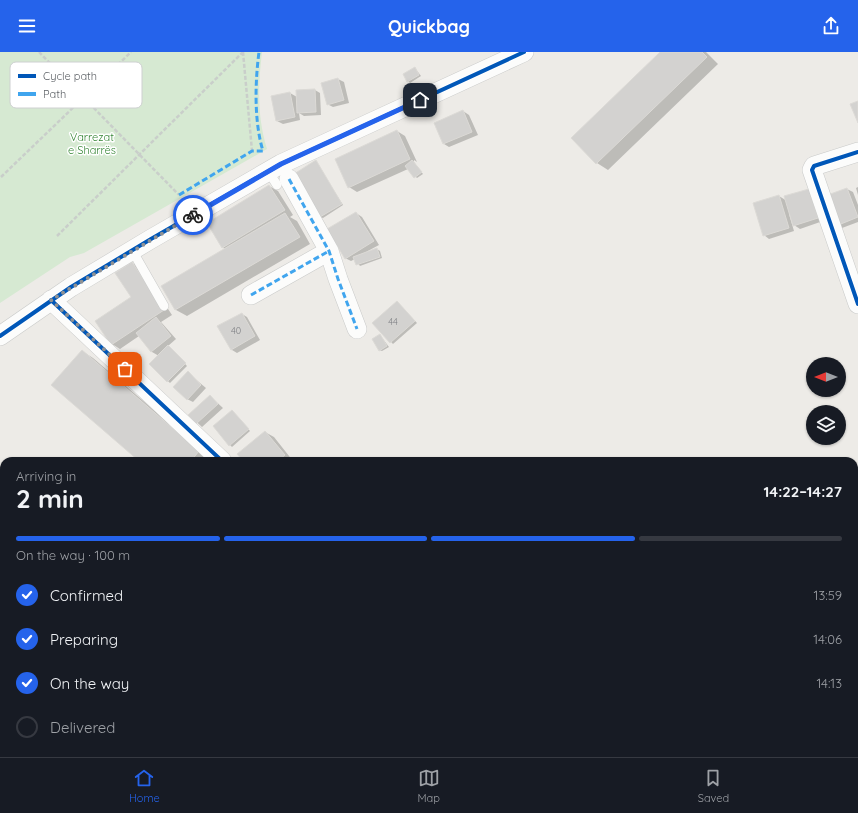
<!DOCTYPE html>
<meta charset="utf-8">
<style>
:root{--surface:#171b24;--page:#20242c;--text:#f1f3f6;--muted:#9ea1a6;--line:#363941;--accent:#2563eb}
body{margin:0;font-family:Quicksand,sans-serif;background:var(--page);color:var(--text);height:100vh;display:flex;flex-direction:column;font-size:15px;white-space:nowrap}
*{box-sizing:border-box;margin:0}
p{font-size:13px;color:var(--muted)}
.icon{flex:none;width:22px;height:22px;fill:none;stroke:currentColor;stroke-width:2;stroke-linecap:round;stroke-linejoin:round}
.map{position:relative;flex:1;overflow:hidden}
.details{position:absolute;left:0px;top:405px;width:858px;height:300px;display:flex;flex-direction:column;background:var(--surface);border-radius:12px 12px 0 0;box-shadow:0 1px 3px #0004}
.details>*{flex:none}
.needle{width:26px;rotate:270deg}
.fabs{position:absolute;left:806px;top:305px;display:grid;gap:8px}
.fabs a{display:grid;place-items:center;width:40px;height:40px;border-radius:50%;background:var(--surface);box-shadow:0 1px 3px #0004;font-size:20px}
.pin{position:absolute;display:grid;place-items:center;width:34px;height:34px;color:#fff;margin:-17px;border-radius:8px;box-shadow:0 2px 6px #0006}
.courier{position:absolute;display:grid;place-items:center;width:40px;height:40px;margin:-20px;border:3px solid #2563eb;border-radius:50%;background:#fff;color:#222;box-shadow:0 1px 5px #0007}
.summary em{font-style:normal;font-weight:700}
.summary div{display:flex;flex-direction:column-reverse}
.summary{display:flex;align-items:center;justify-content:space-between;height:68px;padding:0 16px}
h1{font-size:26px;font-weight:700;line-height:30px}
.bar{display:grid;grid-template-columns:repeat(4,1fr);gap:6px 4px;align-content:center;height:48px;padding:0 16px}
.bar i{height:5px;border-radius:3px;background:var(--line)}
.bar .active{background:var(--accent)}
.bar p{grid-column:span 4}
ol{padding:0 16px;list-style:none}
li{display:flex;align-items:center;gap:12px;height:44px}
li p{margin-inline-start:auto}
li .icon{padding:4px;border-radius:50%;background:var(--accent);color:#fff;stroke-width:4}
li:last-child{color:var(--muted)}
li i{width:22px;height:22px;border:2px solid var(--line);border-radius:50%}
header{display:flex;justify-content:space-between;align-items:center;height:52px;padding:0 16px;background:var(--accent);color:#fff;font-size:18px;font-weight:700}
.dock{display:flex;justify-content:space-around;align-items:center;height:56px;border-top:1px solid var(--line);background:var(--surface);font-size:11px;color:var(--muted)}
.dock a{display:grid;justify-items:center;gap:2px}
.dock .active{color:var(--accent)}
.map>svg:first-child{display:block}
.green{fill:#d6e9d2}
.shadow{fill:#0003}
.building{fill:#d3d2d0;stroke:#dcdad6}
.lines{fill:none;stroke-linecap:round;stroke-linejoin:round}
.lane-casing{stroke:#c9cac9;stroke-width:10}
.street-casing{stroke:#c9cac9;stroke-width:20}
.path{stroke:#c9ceca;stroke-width:2.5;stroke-dasharray:4 2;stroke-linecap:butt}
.lane{stroke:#fcfcfb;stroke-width:9}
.street{stroke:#fcfcfb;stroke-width:19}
.quiet{stroke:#40a5ee;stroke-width:3;stroke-dasharray:6 3;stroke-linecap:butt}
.cycleway-casing{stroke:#fff;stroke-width:6}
.cycleway{stroke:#0057b8;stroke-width:4}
.done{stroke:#8f9193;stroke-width:4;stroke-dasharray:0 7.2}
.route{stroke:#2563eb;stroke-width:5}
.labels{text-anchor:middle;stroke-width:3;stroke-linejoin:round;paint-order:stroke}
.number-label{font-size:9px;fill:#7c7e82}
.park-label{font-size:11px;fill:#348534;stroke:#fff}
.key{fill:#fff;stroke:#ced0d1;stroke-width:1}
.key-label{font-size:11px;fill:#5d6166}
</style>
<header><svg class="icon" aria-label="menu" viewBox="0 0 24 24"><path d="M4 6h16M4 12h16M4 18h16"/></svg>Quickbag<svg class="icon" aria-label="share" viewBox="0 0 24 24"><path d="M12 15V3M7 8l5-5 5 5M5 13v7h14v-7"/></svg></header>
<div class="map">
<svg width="858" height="705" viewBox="0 0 858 705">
<rect width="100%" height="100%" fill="#edebe7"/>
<path class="green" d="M0 0H262C258 34 257 64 267 97L84 201 70 205 0 251Z"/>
<path class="shadow" d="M662 0H706L718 12 608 118 597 111 573 86Z
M415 16 421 24 410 31 408 29Z
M338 27 344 30 349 51 333 55 327 52Z
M315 38 320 41 321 63 304 64 299 61 300 68 283 72 277 69 290 41 297 45Z
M463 59 469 63 478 83 449 95 444 92Z
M397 79 405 84 417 110 414 108V110L423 122 417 126 408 117 357 140 349 135Z
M316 110 343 153 323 166 320 165Z
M269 134 278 139 293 163 290 165 297 169 310 192 187 264 176 258 162 234 226 197 223 196Z
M858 135V143L856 136Z
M847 137 853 140 858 153V170L842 176 837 173Z
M809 138 823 169 800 177 794 173 791 161 789 162 794 179 769 187 764 183 779 144 787 149Z
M356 161 362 165 379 193 366 200 377 197 380 199 382 206 360 214 355 207 351 209 345 206Z
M132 211 141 216 172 263 161 270 176 287 168 294 187 314 170 331 150 312 159 304 152 300 139 284 120 297 112 292 132 245Z
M397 250 417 271 393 292 373 271Z
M242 262 247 265 260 288 237 301 232 298 219 275Z
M380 283 389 295 382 299 379 298Z
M82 299 93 306 210 406 208 409H141Z
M188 321 206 336 193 350 187 347Z
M210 344 223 356 202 375 189 363Z
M232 359 250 379 232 395 230 393Z
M265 380 274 385 293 409H244Z
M4 599V606L0 603Z
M0 630 4 633V661L0 659Z
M854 648 858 656V662L854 664Z
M111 701H144L140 705H115Z
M591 701H629L625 705H595Z
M687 701H697L693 705Z"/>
<path class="building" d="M660 0H702L707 5 596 112 571 86Z
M415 15 419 23 407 30 403 22Z
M338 26 344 48 327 53 321 31Z
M315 37 316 60 297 61 296 38Z
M290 40 295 65 276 69 271 44Z
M858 49V71L850 52Z
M463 58 472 80 443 92 434 71Z
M397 78 410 107 348 136 335 107Z
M316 108 342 152 320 165 294 122Z
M412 108 422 120 414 126 405 114Z
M269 133 285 158 222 196 207 171Z
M847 136 858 165 836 174 825 144Z
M809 137 818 166 793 174 784 144Z
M779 143 789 176 763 184 753 151Z
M356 160 374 189 345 207 327 177Z
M285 161 300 185 175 258 161 234Z
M377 196 380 205 356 213 353 205Z
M132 210 164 258 111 293 95 269 131 245 115 221Z
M397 249 415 269 390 291 372 271Z
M242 261 255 284 231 298 217 274Z
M156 265 171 284 151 300 136 281Z
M380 282 387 294 379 299 372 287Z
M168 293 186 311 167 330 149 312Z
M82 298 199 399 191 409H139L51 333Z
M188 319 201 333 187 348 173 335Z
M210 343 218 352 196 372 188 363Z
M232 358 249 377 229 394 213 374Z
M265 379 285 403 278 409H243L237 402Z
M0 630 4 633V650L0 656Z
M110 701H135L131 705 118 703 114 705Z
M160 701H180L184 705H156Z
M590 701H621L616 705H594Z"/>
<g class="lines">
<defs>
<path id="lane" d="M268 119 277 133
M132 198 164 254
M0 577 4 572"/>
<path id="street" d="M858 100 814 114 812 118 858 252
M289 127 329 199 338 227 357 277
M251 243 329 199
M51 248 222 409
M0 284 71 235 151 187 281 112 524 0
M0 553 4 557
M854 621 858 619
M187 701 192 705
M701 705 706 701"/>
</defs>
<use href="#lane" class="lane-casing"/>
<use href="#street" class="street-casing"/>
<path class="path" d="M39 0 179 143
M243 0 252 99
M1 125 131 0
M57 184 243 0"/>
<use href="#lane" class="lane"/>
<use href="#street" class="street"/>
<path class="quiet" d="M289 127 329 199 338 227 357 277
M179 143 252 99H263C254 70 255 30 259 0
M251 243 329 199"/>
<defs>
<path id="cycleway" d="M858 100 814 114 812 118 858 252
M51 248 222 409
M0 284 71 235 151 187 281 112 524 0"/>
</defs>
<use href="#cycleway" class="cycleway-casing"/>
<use href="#cycleway" class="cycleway"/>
</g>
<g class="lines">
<path class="done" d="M125 317 51 248 193 163"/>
<path class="route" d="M193 163 281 112 420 48"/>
</g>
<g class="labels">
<g class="number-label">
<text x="393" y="273">44</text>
<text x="236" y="282">40</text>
</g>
<g class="park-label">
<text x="92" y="89">Varrezat<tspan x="92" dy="13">e Sharrës</tspan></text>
</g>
</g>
<rect x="10" y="10" width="132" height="46" rx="6" class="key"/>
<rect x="18" y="22" width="18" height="4" fill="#0057b8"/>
<rect x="18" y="40" width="18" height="4" fill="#40a5ee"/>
<g class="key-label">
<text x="43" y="28">Cycle path</text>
<text x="43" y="46">Path</text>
</g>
</svg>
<div class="fabs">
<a><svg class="needle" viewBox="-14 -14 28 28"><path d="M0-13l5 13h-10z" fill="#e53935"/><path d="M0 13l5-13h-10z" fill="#9ea1a6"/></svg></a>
<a><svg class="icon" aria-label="layers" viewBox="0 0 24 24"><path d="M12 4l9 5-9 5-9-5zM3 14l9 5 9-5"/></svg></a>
</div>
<div class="pin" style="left:125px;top:317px;background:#ea580c"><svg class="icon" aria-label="bag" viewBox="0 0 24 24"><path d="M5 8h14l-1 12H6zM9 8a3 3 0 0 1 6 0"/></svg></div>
<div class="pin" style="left:420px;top:48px;background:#1f2937"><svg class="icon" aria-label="home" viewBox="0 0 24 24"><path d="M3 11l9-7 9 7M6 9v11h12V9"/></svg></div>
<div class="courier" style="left:193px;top:163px"><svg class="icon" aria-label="bike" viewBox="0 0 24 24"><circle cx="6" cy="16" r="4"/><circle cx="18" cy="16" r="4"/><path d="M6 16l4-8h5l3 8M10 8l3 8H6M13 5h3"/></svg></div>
<section class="details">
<div class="summary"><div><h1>2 min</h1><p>Arriving in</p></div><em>14:22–14:27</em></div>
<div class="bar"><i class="active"></i><i class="active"></i><i class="active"></i><i></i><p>On the way · 100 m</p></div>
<ol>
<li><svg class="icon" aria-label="check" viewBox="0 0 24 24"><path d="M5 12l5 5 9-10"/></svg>Confirmed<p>13:59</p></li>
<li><svg class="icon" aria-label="check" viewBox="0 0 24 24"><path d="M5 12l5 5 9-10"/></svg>Preparing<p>14:06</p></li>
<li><svg class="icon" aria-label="check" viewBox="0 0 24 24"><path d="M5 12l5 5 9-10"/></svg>On the way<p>14:13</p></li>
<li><i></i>Delivered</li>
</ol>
</section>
</div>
<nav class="dock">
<a class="active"><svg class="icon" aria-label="home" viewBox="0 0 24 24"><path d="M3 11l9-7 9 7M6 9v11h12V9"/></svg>Home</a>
<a><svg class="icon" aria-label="map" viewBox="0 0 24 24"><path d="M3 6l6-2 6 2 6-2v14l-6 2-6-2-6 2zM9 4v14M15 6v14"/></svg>Map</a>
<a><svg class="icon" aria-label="saved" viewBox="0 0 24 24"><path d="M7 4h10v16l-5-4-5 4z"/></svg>Saved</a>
</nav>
